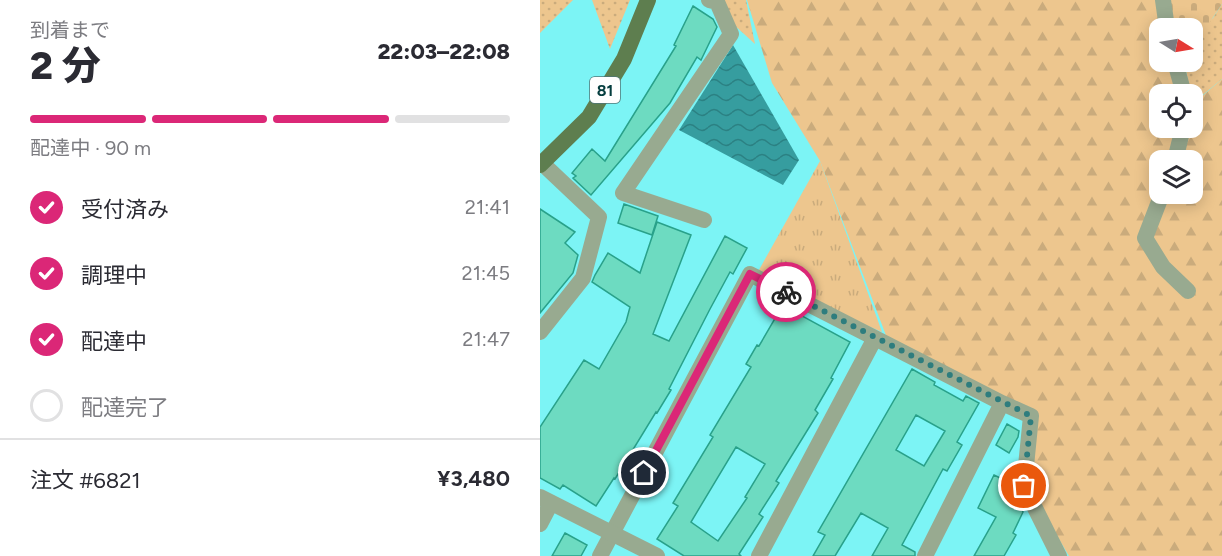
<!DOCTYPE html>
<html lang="ja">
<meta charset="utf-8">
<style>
:root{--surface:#fff;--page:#f2f2f3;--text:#2b2b33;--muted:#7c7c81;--line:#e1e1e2;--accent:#db2777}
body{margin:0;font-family:Figtree,"Noto Sans JP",sans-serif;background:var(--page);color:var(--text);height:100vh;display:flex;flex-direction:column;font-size:22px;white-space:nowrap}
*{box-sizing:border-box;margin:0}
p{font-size:20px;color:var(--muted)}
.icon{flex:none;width:33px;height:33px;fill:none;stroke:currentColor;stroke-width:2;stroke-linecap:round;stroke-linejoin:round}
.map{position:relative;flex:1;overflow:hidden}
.panel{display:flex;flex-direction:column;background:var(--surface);width:540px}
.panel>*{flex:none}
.needle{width:39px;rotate:101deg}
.buttons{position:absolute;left:609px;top:18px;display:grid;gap:12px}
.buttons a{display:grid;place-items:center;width:54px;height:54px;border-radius:12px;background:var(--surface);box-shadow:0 3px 15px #0003;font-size:30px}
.pin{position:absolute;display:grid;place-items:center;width:51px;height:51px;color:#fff;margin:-26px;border:3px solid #fff;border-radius:50%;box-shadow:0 2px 6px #0007}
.courier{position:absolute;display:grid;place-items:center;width:60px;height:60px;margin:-30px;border:4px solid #db2777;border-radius:50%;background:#fff;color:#222;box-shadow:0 2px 8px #0007}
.headline em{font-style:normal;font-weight:800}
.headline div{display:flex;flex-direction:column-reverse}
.headline{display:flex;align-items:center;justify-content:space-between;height:102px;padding:0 30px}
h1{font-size:39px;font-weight:800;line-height:45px}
.bar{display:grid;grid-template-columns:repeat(4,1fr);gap:9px 6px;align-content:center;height:72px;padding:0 30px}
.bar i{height:8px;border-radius:4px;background:var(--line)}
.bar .active{background:var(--accent)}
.bar p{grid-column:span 4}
.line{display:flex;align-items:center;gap:15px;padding:0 30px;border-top:2px solid var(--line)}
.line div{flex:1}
ol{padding:0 30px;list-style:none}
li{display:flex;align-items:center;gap:18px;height:66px}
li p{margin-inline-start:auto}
li .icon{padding:6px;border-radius:50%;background:var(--accent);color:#fff;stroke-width:4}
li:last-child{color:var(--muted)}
li i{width:33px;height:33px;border:3px solid var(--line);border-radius:50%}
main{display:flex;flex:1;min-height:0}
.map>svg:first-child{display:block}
.grass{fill:url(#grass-dots)}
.forest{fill:url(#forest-firs);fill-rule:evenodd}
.cemetery{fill:url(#cemetery-stones)}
.park{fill:url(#park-tufts)}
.water{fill:url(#water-waves)}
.building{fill:#6ddbc1;stroke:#29a18a;stroke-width:1.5;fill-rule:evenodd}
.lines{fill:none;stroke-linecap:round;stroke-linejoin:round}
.minor{stroke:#98aa90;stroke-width:16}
.tertiary{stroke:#98aa90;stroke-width:16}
.primary{stroke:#5e7e4f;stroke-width:16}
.done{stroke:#2e7d7e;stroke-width:6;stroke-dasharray:0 10.8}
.route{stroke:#db2777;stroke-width:8}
.labels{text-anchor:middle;stroke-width:6;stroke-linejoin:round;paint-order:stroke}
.shield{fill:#fefefe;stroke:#4f7778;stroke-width:1.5}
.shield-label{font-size:16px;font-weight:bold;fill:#043d3e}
</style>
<main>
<section class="panel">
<div class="headline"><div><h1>2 分</h1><p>到着まで</p></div><em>22:03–22:08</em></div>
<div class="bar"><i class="active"></i><i class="active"></i><i class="active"></i><i></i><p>配達中 · 90 m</p></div>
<ol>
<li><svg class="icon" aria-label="check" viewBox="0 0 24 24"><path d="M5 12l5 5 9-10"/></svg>受付済み<p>21:41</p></li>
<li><svg class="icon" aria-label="check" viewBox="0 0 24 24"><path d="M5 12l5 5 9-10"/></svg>調理中<p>21:45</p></li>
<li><svg class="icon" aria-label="check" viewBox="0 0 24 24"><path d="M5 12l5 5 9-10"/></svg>配達中<p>21:47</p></li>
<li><i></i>配達完了</li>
</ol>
<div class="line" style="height:78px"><div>注文 #6821</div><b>¥3,480</b></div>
</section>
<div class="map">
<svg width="682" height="556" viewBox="0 0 682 556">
<defs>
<pattern id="grass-dots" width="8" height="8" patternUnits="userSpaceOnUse" patternTransform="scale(1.5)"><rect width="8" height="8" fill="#edc68e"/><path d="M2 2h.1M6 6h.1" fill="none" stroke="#caab7c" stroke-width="1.8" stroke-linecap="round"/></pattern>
<pattern id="forest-firs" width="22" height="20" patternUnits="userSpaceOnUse" patternTransform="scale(1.5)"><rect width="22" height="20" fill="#edc68e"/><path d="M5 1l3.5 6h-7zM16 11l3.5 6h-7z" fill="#caab7c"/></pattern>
<pattern id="cemetery-stones" width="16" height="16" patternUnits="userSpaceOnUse" patternTransform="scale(1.5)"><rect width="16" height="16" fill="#edc68e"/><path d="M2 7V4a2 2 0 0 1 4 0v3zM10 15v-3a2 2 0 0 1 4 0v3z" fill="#caab7c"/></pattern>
<pattern id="park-tufts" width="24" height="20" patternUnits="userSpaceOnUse" patternTransform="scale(1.5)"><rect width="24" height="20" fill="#edc68e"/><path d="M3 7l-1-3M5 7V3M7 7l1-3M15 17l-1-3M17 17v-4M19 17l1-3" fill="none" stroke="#caab7c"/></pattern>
<pattern id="water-waves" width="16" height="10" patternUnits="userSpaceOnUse" patternTransform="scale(1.5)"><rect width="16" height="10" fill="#369d9f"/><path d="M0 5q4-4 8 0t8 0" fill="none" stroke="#2b8183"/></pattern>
</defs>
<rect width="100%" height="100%" fill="#7cf4f5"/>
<path class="grass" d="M0 0H33L0 33Z
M52 0H90L70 49Z
M182 0H206L215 44 181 13Z
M682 4V79L653 103 644 62H652L653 35 673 18Z"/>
<path class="forest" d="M207 0H625L620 28V62H635L644 94H620V128H652L653 104 682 79V556H529L485 482 496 416 350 346 280 161 232 83ZM620 160H652V194H620Z"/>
<path class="cemetery" d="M624 0H682V4L662 34 653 39 652 28H628Z"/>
<path class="park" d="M280 161 342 332 215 277Z"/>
<path class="water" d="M193 45 259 160 243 185 139 130Z"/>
<path class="building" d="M153 6 173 19 177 27 162 58 161 60 157 57 130 103 51 195 33 178 36 176 32 173 52 149 65 161 136 46 134 45Z
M84 204 118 216 112 235 78 223Z
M0 209 35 232 25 243 38 255 33 273 0 313Z
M117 222 151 235 113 334 129 341 185 236 207 248 193 274 190 272 170 309 129 389 131 390 117 413 116 412 75 479 74 478 56 506 23 485 20 489 0 478V427L44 360 59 369 86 322 90 307 52 282 55 275 68 253 100 273Z
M244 303 263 313 262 316 310 342 291 378 293 379 275 410 278 413 236 481 239 483 219 514 223 517 199 554 201 556H144L117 539 138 506 133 503 173 437 170 435 211 367 206 364 217 345 219 346ZM196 447 225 464 205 497 207 498 178 541 151 522Z
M372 369 395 382 394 385 423 401 426 396 439 403 417 442 422 445 407 471 403 469 362 545 375 552V556H332L348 528 321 513 295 556H273L285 535 278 532ZM376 415 405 431 384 466 356 450Z
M467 424 479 431 478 437 469 453 456 445Z
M454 475 473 484 483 512 473 533 476 535 464 556H434L456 517 438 508Z
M25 533 47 545 41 556H12Z"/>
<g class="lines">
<path class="minor" d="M623 0 627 28
M635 62 644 94
M635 160 643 128
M622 194 605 238 623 267 648 291
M164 220 83 193 191 34 177 2 169 0
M0 332 43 278 59 217 2 163
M462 403 491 416 484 486 519 556
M0 524 11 503
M60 556 210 274 462 403 385 556
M219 556 335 338"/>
<path class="tertiary" d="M0 497 117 556"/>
<path class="primary" d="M0 165 49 117 84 59 108 0"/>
</g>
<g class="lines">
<path class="done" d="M246 292 491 416 484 486"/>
<path class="route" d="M104 473 210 274 246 292"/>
</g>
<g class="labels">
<rect class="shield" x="50" y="77" width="30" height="26" rx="4.5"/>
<g class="shield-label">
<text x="65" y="96">81</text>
</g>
</g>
</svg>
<div class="buttons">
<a><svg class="needle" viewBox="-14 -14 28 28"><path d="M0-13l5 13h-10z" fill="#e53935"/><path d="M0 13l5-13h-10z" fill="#7c7c81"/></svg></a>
<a><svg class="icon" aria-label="locate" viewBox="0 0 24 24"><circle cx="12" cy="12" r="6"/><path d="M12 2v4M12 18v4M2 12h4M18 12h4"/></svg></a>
<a><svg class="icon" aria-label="layers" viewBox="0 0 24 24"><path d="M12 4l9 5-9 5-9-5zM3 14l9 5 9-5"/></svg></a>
</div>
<div class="pin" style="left:484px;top:486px;background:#ea580c"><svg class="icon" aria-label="bag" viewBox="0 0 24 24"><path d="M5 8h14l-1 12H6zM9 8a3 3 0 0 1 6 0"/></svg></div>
<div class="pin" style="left:104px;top:473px;background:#1f2937"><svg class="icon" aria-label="home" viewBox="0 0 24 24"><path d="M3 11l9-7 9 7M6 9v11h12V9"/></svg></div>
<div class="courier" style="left:246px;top:292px"><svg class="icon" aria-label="bike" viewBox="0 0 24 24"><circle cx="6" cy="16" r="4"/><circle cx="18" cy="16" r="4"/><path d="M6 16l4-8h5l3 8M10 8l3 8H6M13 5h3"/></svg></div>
</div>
</main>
